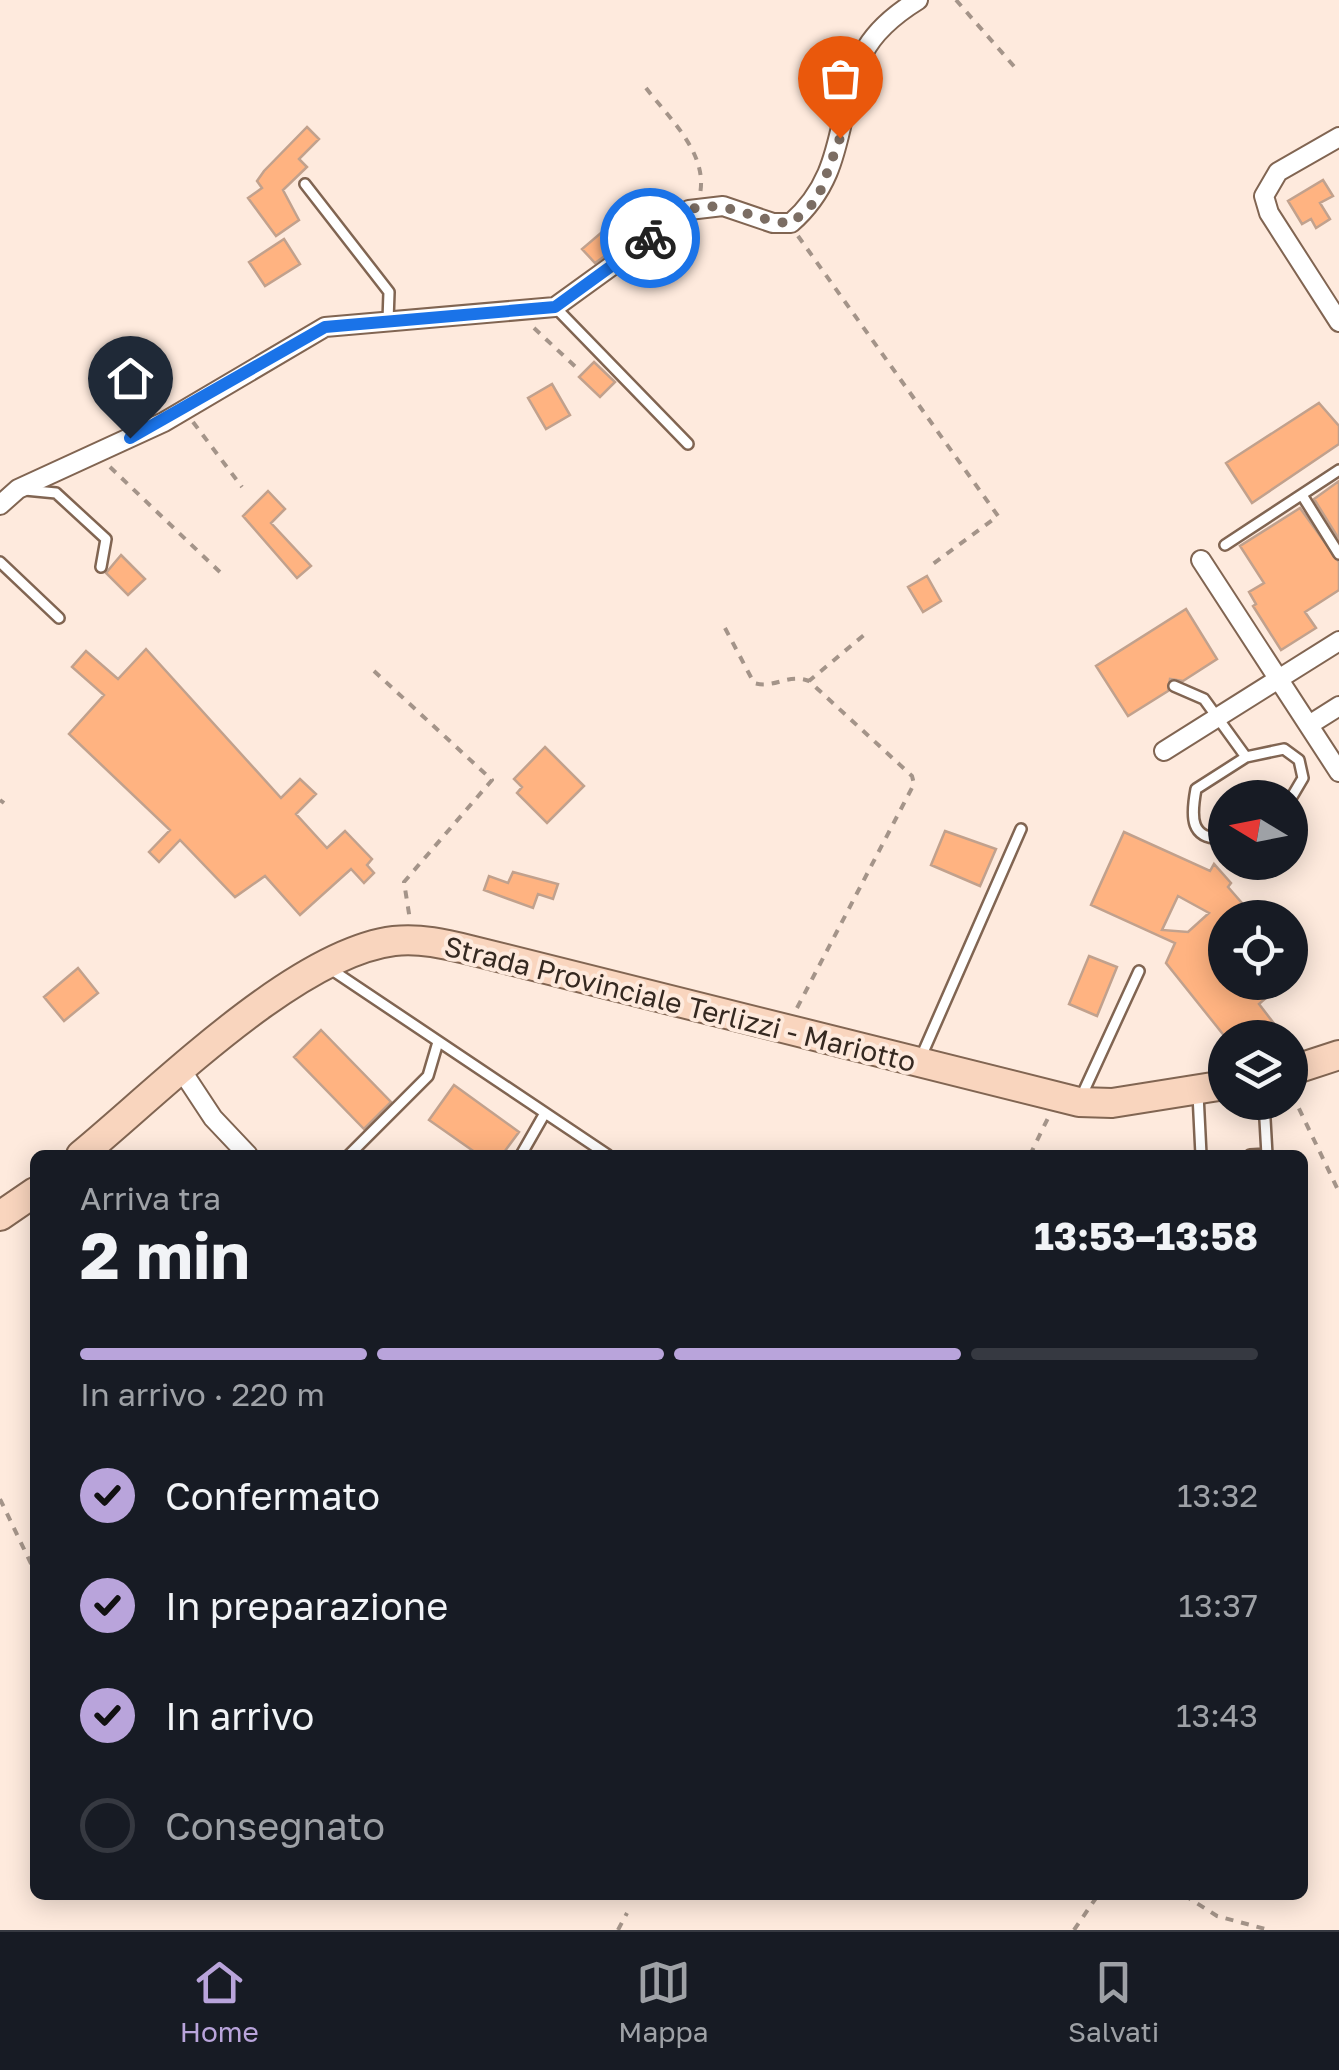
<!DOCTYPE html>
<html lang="it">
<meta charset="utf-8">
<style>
:root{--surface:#171b24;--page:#242831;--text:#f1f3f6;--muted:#9ea1a6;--line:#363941;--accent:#b9a4db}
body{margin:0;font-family:"Golos Text",sans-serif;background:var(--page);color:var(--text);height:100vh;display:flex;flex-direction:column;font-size:38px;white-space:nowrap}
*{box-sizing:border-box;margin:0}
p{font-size:32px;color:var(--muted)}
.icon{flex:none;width:55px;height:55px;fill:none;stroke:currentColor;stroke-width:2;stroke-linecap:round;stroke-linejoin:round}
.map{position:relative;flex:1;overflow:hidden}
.panel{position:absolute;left:30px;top:1150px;width:1278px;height:750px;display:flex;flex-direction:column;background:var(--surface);border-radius:15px;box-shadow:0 5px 25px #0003}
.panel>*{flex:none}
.needle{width:65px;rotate:280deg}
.buttons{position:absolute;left:1208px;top:780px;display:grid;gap:20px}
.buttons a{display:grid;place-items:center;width:100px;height:100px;border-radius:50%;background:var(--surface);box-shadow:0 5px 25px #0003;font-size:50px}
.pin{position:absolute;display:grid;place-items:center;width:85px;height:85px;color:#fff;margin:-102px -42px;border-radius:50% 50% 50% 0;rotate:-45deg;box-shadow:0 0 10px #0007}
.pin .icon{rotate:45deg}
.courier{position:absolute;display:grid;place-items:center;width:100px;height:100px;margin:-50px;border:8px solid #1a73e8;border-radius:50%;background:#fff;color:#222;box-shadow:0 2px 12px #0007}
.overview em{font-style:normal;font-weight:700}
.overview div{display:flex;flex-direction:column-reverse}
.overview{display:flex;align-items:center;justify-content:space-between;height:170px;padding:0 50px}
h1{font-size:65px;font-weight:700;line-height:75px}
.bar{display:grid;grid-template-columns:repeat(4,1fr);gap:15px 10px;align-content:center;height:120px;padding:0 50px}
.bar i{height:12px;border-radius:8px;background:var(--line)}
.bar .on{background:var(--accent)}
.bar p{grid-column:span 4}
ol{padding:0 50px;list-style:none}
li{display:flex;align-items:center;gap:30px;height:110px}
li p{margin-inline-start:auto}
li .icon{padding:10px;border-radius:50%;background:var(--accent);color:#111;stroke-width:4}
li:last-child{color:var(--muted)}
li i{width:55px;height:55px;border:5px solid var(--line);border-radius:50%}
.dock{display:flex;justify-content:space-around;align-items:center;height:140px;border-top:2px solid var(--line);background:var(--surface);font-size:28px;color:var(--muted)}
.dock a{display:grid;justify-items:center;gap:5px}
.dock .on{color:var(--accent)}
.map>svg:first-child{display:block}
.building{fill:#ffb381;stroke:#c1a18d;stroke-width:2.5;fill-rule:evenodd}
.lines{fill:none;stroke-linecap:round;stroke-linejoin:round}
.service-casing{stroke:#816552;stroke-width:14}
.minor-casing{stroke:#816552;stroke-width:22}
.secondary-casing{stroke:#816552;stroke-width:32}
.path{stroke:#a49489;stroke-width:4;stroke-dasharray:8 8;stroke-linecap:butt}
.service{stroke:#fff;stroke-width:9}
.minor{stroke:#fff;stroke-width:18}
.secondary{stroke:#f9d5be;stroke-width:28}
.done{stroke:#7b6d63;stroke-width:10;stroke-dasharray:0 18}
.route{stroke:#1a73e8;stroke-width:12}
.labels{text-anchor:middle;stroke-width:8;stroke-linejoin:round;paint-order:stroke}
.street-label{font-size:28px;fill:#352921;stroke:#feeadd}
</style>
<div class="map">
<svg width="1339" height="1930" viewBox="0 0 1339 1930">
<rect width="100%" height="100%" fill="#feeadd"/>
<path class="building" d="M307 127 319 139 299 159 307 167 283 190 299 220 276 236 248 198 262 188 257 181 264 171Z
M1323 180 1333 196 1320 203 1330 219 1316 228 1311 219 1302 224 1288 201Z
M623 230 630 238 595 263 582 249 602 232 610 242Z
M284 239 300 264 265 286 249 262Z
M594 362 615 382 600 397 579 377Z
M552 384 570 415 546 429 528 398Z
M1319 403 1339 426V444L1252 503 1226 463Z
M1339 481V539L1314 499Z
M268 491 285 509 271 523 311 566 297 578 243 516Z
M1300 508 1339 562V590L1305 612 1316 628 1281 650 1253 606 1256 604 1249 592 1264 583 1240 546Z
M121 555 145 579 128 595 106 573Z
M927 576 941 601 923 612 908 587Z
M1186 609 1217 659 1183 681 1170 679 1168 691 1128 716 1096 666Z
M146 649 281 798 300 779 316 794 296 814 327 848 345 831 372 859 367 865 374 873 364 883 351 869 300 915 265 876 235 897 180 840 159 862 149 852 170 830 69 734 104 695 72 667 86 651 118 679Z
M545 747 584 786 547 823 517 793 522 787 514 779Z
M945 831 996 849 980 886 931 865Z
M1124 832 1210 871 1214 864 1231 883 1228 887 1255 918H1225V982H1284L1259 1004 1285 1038H1226L1166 963 1175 943 1091 905ZM1178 896 1209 913 1188 932 1162 930Z
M513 872 558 884 553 899 538 894 533 908 484 890 489 876 508 883Z
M1089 956 1117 967 1097 1016 1069 1004Z
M78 968 98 993 64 1021 44 997Z
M321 1030 391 1102 364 1129 294 1057Z
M454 1085 519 1132 502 1155H479L429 1120Z"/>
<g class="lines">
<defs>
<path id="service" d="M305 184 389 292 388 321
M555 307 688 444
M25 490 56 493 106 539 101 567
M1302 495 1339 554
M1225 545 1339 470
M0 562 59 618
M1174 686 1204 699 1246 757
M1225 838C1189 841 1191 816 1196 789L1246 757 1284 749 1299 760 1303 778 1290 800
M329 968 608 1155
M921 1057 1021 829
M1198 1094 1201 1155
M1082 1095 1139 971
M1264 1102 1267 1155
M349 1155 428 1076 438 1042
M521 1155 545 1113
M1250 1155 1267 1154"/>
<path id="minor" d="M1339 137 1278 172 1264 196 1269 213 1339 322
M0 505 18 489 164 422 325 327 555 307 689 210 723 206 773 223H791C848 173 834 114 863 54 875 30 897 13 918 0
M1201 560 1339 772
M1309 725 1339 706
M1164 751 1339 641
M182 1071 213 1118 248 1155"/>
<path id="secondary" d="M1290 1071 1339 1055
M81 1155C159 1091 295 953 394 941 420 938 445 944 470 950L1079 1102 1112 1103 1225 1085
M0 1216 35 1192"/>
</defs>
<use href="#service" class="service-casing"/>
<use href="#minor" class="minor-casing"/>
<use href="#secondary" class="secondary-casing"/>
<path class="path" d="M956 0 1019 72
M646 88C669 118 708 153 700 194
M798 236 998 516 933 564
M534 328 580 371
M193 422 242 487
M110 467 223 575
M725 628 754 683C775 689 787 673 809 681
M374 671 492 780 404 882 410 920
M0 800 4 803
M797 1008 914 784 912 776 809 681 864 635
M1292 1094 1339 1192
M1030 1155 1049 1116
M0 1499 35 1572
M1184 1895 1217 1916 1269 1930
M618 1930 627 1913
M1074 1930 1098 1895"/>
<use href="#service" class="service"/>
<use href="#minor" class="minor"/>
<use href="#secondary" class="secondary"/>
</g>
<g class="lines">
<path class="done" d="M650 238C662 230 676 215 689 210 724 197 757 223 792 223L817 200 840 138"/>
<path class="route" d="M130 438 325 327 555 307 650 238"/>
</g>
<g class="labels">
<g class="street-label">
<text transform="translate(680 1004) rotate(14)" y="10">Strada Provinciale Terlizzi - Mariotto</text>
</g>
</g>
</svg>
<div class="buttons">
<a><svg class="needle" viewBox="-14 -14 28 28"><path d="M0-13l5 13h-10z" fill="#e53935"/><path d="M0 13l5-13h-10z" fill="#9ea1a6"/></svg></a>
<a><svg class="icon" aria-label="locate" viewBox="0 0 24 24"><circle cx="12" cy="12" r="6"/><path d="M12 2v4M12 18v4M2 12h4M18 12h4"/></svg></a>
<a><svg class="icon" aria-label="layers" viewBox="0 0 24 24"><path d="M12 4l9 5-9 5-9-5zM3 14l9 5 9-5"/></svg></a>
</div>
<div class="pin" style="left:840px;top:138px;background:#ea580c"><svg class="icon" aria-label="bag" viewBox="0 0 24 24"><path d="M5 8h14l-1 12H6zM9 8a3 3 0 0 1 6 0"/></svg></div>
<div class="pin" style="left:130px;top:438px;background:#1f2937"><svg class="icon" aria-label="home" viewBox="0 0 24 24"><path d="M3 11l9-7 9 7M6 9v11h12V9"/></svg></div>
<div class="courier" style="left:650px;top:238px"><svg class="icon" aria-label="bike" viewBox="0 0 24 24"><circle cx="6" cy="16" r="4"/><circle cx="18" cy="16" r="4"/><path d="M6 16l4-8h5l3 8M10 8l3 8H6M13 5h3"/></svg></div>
<section class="panel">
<div class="overview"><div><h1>2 min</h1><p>Arriva tra</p></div><em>13:53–13:58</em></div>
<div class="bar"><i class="on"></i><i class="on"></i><i class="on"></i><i></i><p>In arrivo · 220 m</p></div>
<ol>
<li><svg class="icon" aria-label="check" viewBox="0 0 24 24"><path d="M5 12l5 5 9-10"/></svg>Confermato<p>13:32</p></li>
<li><svg class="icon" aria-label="check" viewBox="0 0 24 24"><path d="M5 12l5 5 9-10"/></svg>In preparazione<p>13:37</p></li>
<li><svg class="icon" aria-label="check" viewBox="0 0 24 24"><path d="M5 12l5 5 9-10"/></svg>In arrivo<p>13:43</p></li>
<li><i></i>Consegnato</li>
</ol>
</section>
</div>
<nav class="dock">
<a class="on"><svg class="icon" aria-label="home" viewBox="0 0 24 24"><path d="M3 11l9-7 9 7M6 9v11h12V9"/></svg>Home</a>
<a><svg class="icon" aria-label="map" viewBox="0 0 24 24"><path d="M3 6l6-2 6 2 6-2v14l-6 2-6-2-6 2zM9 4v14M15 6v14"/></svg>Mappa</a>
<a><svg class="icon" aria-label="saved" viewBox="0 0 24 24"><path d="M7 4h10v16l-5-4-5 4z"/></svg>Salvati</a>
</nav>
